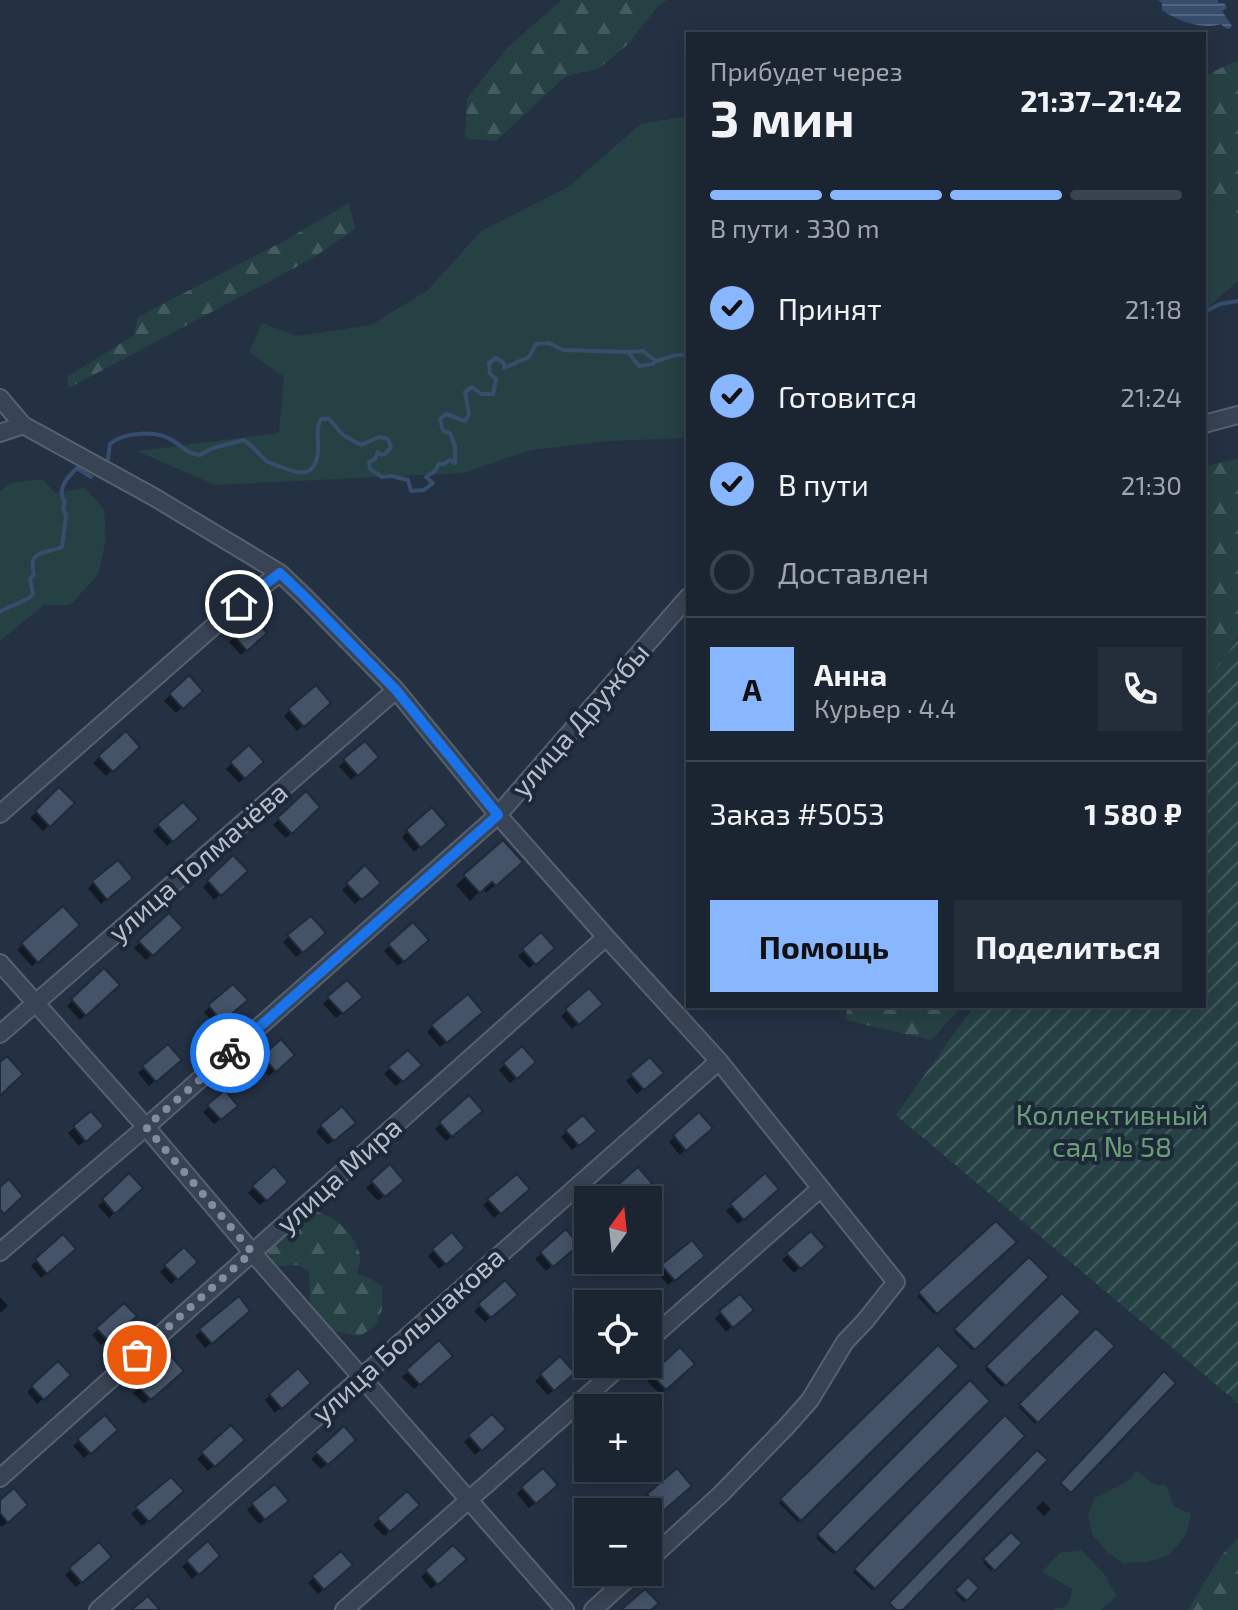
<!DOCTYPE html>
<html lang="ru">
<meta charset="utf-8">
<style>
:root{--surface:#1b2532;--page:#242d3a;--text:#f1f3f6;--muted:#a0a5ac;--line:#39424d;--accent:#88b7ff}
body{margin:0;font-family:"Exo 2",sans-serif;background:var(--page);color:var(--text);height:100vh;display:flex;flex-direction:column;font-size:30px;white-space:nowrap}
*{box-sizing:border-box;margin:0}
p{font-size:26px;color:var(--muted)}
.icon{flex:none;width:44px;height:44px;fill:none;stroke:currentColor;stroke-width:2;stroke-linecap:round;stroke-linejoin:round}
.map{position:relative;flex:1;overflow:hidden}
.sheet{position:absolute;left:686px;top:32px;width:520px;height:976px;display:flex;flex-direction:column;background:var(--surface);border-radius:0px;box-shadow:0 4px 20px #0003,0 0 0 2px var(--line)}
.sheet>*{flex:none}
.needle{width:52px;rotate:15deg}
.tools{position:absolute;left:574px;top:1186px;display:grid;gap:16px}
.tools a{display:grid;place-items:center;width:88px;height:88px;border-radius:0px;background:var(--surface);box-shadow:0 4px 20px #0003,0 0 0 2px var(--line);font-size:40px}
.pin{position:absolute;display:grid;place-items:center;width:68px;height:68px;color:#fff;margin:-34px;border:4px solid #fff;border-radius:50%;box-shadow:0 2px 8px #0007}
.courier{position:absolute;display:grid;place-items:center;width:80px;height:80px;margin:-40px;border:6px solid #1a73e8;border-radius:50%;background:#fff;color:#222;box-shadow:0 2px 10px #0007}
.summary em{font-style:normal;font-weight:700}
.summary div{display:flex;flex-direction:column-reverse}
.summary{display:flex;align-items:center;justify-content:space-between;height:136px;padding:0 24px}
h1{font-size:52px;font-weight:700;line-height:60px}
.bar{display:grid;grid-template-columns:repeat(4,1fr);gap:12px 8px;align-content:center;height:96px;padding:0 24px}
.bar i{height:10px;border-radius:6px;background:var(--line)}
.bar .selected{background:var(--accent)}
.bar p{grid-column:span 4}
.line{display:flex;align-items:center;gap:20px;padding:0 24px;border-top:2px solid var(--line)}
.line div{flex:1}
.round{display:grid;place-items:center;flex:none;width:84px;height:84px;border-radius:0px;background:var(--page)}
ol{padding:0 24px;list-style:none}
li{display:flex;align-items:center;gap:24px;height:88px}
li p{margin-inline-start:auto}
li .icon{padding:8px;border-radius:50%;background:var(--accent);color:#111;stroke-width:4}
li:last-child{color:var(--muted)}
li i{width:44px;height:44px;border:4px solid var(--line);border-radius:50%}
.cta{display:flex;gap:16px;margin-top:auto;padding:16px 24px}
.cta a{flex:1;height:92px;border-radius:0px;background:var(--accent);color:#111;font-size:32px;font-weight:700;line-height:92px;text-align:center}
.cta a+a{background:var(--page);color:var(--text)}
.map>svg:first-child{display:block}
.green{fill:#264144}
.forest{fill:url(#forest-firs)}
.garden{fill:url(#garden-furrows)}
.water{fill:url(#water-rules)}
.shadow{fill:#0007}
.lines{fill:none;stroke-linecap:round;stroke-linejoin:round}
.stream{stroke:#364d6c;stroke-width:4}
.building{fill:#445368;stroke:#1f2a3a;stroke-width:2}
.minor-casing{stroke:#566170;stroke-width:20}
.minor{stroke:#384353;stroke-width:16}
.done{stroke:#828d9d;stroke-width:8;stroke-dasharray:0 14.4}
.route{stroke:#1a73e8;stroke-width:10}
.labels{text-anchor:middle;stroke-width:8;stroke-linejoin:round;paint-order:stroke}
.street-label{font-size:28px;fill:#b5becd;stroke:#1d2838}
.park-label{font-size:28px;fill:#6aa076;stroke:#1d2838}
</style>
<div class="map">
<svg width="1238" height="1610" viewBox="0 0 1238 1610">
<defs>
<pattern id="forest-firs" width="22" height="20" patternUnits="userSpaceOnUse" patternTransform="scale(2)"><rect width="22" height="20" fill="#264144"/><path d="M5 1l3.5 6h-7zM16 11l3.5 6h-7z" fill="#435b5e"/></pattern>
<pattern id="garden-furrows" width="10" height="10" patternUnits="userSpaceOnUse" patternTransform="scale(2)"><rect width="10" height="10" fill="#264144"/><path d="M-1 1l2-2M0 10L10 0M9 11l2-2" fill="none" stroke="#435b5e"/></pattern>
<pattern id="water-rules" width="6" height="5" patternUnits="userSpaceOnUse" patternTransform="scale(2)"><rect width="6" height="5" fill="#364d6c"/><path d="M0 2.5h6" fill="none" stroke="#516580"/></pattern>
</defs>
<rect width="100%" height="100%" fill="#243143"/>
<path class="green" d="M688 116V438L609 441 531 450 463 473 215 485 137 451 279 433 284 377 249 352 262 323 297 336 371 325 428 290 480 232 570 186 640 124Z
M1204 191 1227 211 1238 213V281L1204 311Z
M42 479 55 493 85 488 104 509 106 539 98 575 70 605H44L0 641V492L10 483Z
M1136 1470 1153 1484 1166 1486 1174 1506 1191 1514 1186 1535 1169 1555 1148 1562 1123 1563 1108 1553 1092 1534 1088 1514 1095 1498 1130 1480Z
M1081 1550 1105 1575 1117 1596 1101 1610H1052L1067 1606 1073 1589 1042 1572 1060 1553Z"/>
<path class="forest" d="M562 0H667L658 6 627 45 598 69 566 76 496 141 465 138 467 99 506 49Z
M1238 60V213L1227 211 1204 191V76Z
M349 203 355 229 311 259 69 388 67 377 134 335 138 317 284 241Z
M1238 459V636L1204 690V466Z
M848 1006H962L931 1040 845 1020Z
M316 1212C335 1215 356 1236 360 1255 361 1261 358 1268 357 1274L372 1279 382 1287V1309L375 1327 359 1336 329 1330 314 1314 310 1301 309 1271 297 1265 278 1266 269 1256 267 1248 302 1216Z
M1238 1538V1610H1188L1220 1557Z"/>
<path class="garden" d="M1238 639V1403L896 1115 974 1006H1204V686Z"/>
<path class="water" d="M1158 0H1218V3H1224L1227 8 1222 11 1232 26 1229 29 1225 28 1221 24C1203 30 1177 21 1162 10V3Z"/>
<path class="shadow" d="M265 633 241 655 229 642 235 637Z
M189 678 200 691 176 713 164 701Z
M316 688 328 703 297 731 284 716Z
M125 733 137 747 106 776 93 763Z
M249 747 262 762 239 783 226 769Z
M376 757 351 780 339 766 345 761Z
M59 790 72 803 43 831 30 818Z
M306 794 317 807 286 838 273 825Z
M432 810 444 825 414 852 402 837Z
M196 819 167 846 153 831 159 826Z
M233 858 245 871 214 900 203 887Z
M365 868 373 888 355 904 342 890Z
M511 871 486 893 482 889 470 901 456 885 465 877Z
M93 883H125L101 904 88 888Z
M63 909 77 925 32 966 17 950Z
M169 916 180 928 146 960 134 948Z
M412 925 426 940 398 966 384 951Z
M540 935 552 948 529 968 518 956Z
M289 937 318 939 296 957 283 942Z
M104 971 117 985 80 1020 67 1006Z
M233 987 239 1005 216 1026 204 1012Z
M589 991 600 1004 572 1029 561 1016Z
M329 998 355 1003 336 1018 323 1004Z
M475 1018 440 1047 427 1032 433 1026Z
M281 1042 292 1054 269 1076 258 1063Z
M522 1049 528 1068 510 1083 499 1070Z
M408 1052 414 1071 396 1086 384 1074Z
M650 1060 655 1079 637 1094 626 1081Z
M173 1065 149 1086 138 1073 144 1068Z
M469 1098 475 1116 446 1141 435 1129Z
M209 1107 230 1111 214 1124 203 1112Z
M90 1114 101 1126 79 1146 68 1133Z
M699 1115 710 1128 680 1155 669 1142Z
M321 1126 348 1128 328 1145 316 1132Z
M567 1131 589 1136 572 1150 561 1137Z
M390 1167 396 1186 378 1201 366 1188Z
M274 1169 285 1182 260 1205 248 1193Z
M129 1176 140 1188 109 1218 98 1206Z
M765 1176 777 1188 738 1224 726 1211Z
M615 1189 631 1200H615L610 1195Z
M522 1194 494 1218 483 1205 489 1200Z
M996 1224 1014 1242 934 1314 917 1296Z
M565 1232 571 1250 546 1271 535 1259Z
M451 1234 462 1248 439 1269 428 1256Z
M811 1234 823 1247 794 1273 782 1260Z
M62 1237 68 1254 41 1278 31 1266Z
M184 1250 195 1262 171 1284 160 1272Z
M1029 1260 1047 1277 972 1350 954 1332Z
M697 1261 668 1285 657 1272 663 1267Z
M505 1283 510 1300 485 1322 474 1311Z
M1062 1295 1078 1312 1002 1387 985 1369Z
M0 1297 8 1306 0 1313Z
M238 1299 242 1317 205 1348 195 1336Z
M124 1305 129 1321 101 1345 92 1335Z
M721 1313 746 1315 726 1332 715 1318Z
M1096 1331 1112 1346 1035 1424 1019 1407Z
M439 1343 445 1361 414 1389 402 1377Z
M938 1348 956 1366 798 1522 779 1503Z
M680 1350 692 1364 660 1394 647 1381Z
M171 1358 181 1371 144 1404 133 1393Z
M559 1359 572 1373 548 1395 535 1381Z
M298 1371 303 1388 275 1413 265 1400Z
M68 1375 37 1404 27 1392 32 1387Z
M970 1383 987 1401 833 1554 816 1538Z
M105 1417 115 1430 84 1458 73 1446Z
M492 1417 503 1429 475 1455 464 1442Z
M1005 1418 1023 1436 872 1590 853 1572Z
M231 1427 242 1440 208 1471 197 1459Z
M344 1429 353 1440 321 1469 311 1459Z
M171 1479 176 1496 142 1526 131 1514Z
M522 1488 550 1490 529 1508 517 1494Z
M684 1491 656 1516 643 1501 649 1496Z
M407 1493 418 1505 384 1536 373 1525Z
M1043 1501 1051 1509 1044 1516 1036 1508Z
M0 1503 25 1505 2 1527 0 1525Z
M253 1504 281 1506 259 1524 247 1510Z
M1011 1535 1019 1543 991 1571 983 1562Z
M99 1545 104 1562 76 1587 65 1575Z
M453 1548 464 1559 431 1589 421 1577Z
M588 1554V1572H593L581 1582 571 1570Z
M218 1556 192 1579 182 1567 187 1562Z
M345 1570 318 1594 308 1583 314 1577Z
M968 1580 976 1588 964 1602 955 1593Z"/>
<g class="lines">
<path class="stream" d="M1204 312 1220 304 1238 301
M630 352 643 351 656 361
M108 459 110 444C124 432 156 430 172 440 182 446 187 454 200 455L213 448 244 440C253 446 260 456 268 462 272 464 277 465 281 467 300 475 316 477 318 451 319 439 315 429 321 419H329L343 435 361 445 379 437 388 439 391 447 386 453 382 455 378 452 375 459 369 462 370 469 382 477 391 476 408 480 411 491 424 490 433 483 426 477 435 471 439 464H444L450 460 455 463V446L450 433 443 431 440 419 446 414 465 421 469 414 465 392 472 387 481 394H493L496 379 490 374 489 363 496 358 504 363V368L529 357 536 344 549 343 563 350 628 352 639 366 653 364 656 361C667 359 676 352 688 356
M0 612C10 604 25 604 33 594L30 579 34 574C27 550 45 554 62 547L66 516 63 508C66 496 65 507 62 495 60 485 70 475 77 468L91 477"/>
</g>
<path class="building" d="M254 618 267 633 247 651 233 635Z
M189 675 203 691 183 709 169 694Z
M316 685 331 703 304 727 288 709Z
M126 731 140 747 113 772 98 756Z
M365 741 379 757 358 776 343 759Z
M249 745 264 762 245 779 230 762Z
M59 787 75 803 50 827 35 811Z
M306 791 320 807 292 834 277 818Z
M183 802 199 819 173 842 157 824Z
M432 807 447 825 421 848 406 830Z
M503 840 523 862 496 886 492 882 480 893 463 875Z
M233 855 248 871 221 896 207 880Z
M118 860 133 878 107 900 92 881Z
M365 865 381 883 362 900 346 883Z
M63 906 80 925 38 963 21 943Z
M169 913 183 928 153 956 138 941Z
M311 916 326 933 303 953 287 935Z
M413 922 429 940 404 962 388 944Z
M541 932 555 948 536 965 522 949Z
M104 968 120 985 86 1016 71 999Z
M347 980 363 997 343 1014 327 997Z
M233 984 248 1000 222 1022 208 1005Z
M589 988 603 1004 579 1025 565 1009Z
M468 994 483 1012 447 1043 431 1025Z
M281 1039 295 1055 276 1072 262 1056Z
M168 1044 182 1060 156 1082 142 1066Z
M522 1046 536 1062 517 1079 503 1063Z
M408 1050 422 1065 403 1082 388 1067Z
M7 1056 23 1074 0 1096V1062Z
M650 1057 664 1073 644 1090 630 1074Z
M225 1090 238 1106 221 1120 207 1105Z
M469 1095 483 1111 452 1137 439 1122Z
M342 1106 356 1123 334 1141 320 1125Z
M91 1111 104 1126 86 1142 73 1126Z
M699 1112 713 1128 686 1151 673 1135Z
M583 1115 597 1131 579 1146 565 1130Z
M390 1164 404 1181 385 1197 371 1181Z
M274 1166 288 1182 267 1201 252 1186Z
M638 1167 652 1183 633 1200H625L614 1188Z
M129 1173 143 1188 115 1214 102 1199Z
M765 1173 779 1189 744 1220 730 1204Z
M517 1174 530 1189 501 1214 487 1199Z
M9 1179 23 1196 4 1214 0 1209V1187Z
M996 1221 1017 1242 937 1314 918 1292Z
M566 1229 579 1245 553 1267 540 1252Z
M811 1231 825 1247 801 1269 786 1253Z
M452 1232 465 1248 446 1265 432 1249Z
M63 1234 76 1249 47 1274 35 1259Z
M692 1240 705 1256 675 1281 661 1265Z
M184 1247 198 1262 178 1280 164 1265Z
M1029 1257 1049 1277 975 1350 954 1329Z
M505 1280 518 1295 491 1318 478 1304Z
M1062 1293 1081 1312 1006 1386 986 1366Z
M740 1294 754 1310 733 1328 719 1311Z
M239 1296 250 1311 212 1344 199 1329Z
M124 1303 137 1316 108 1341 96 1328Z
M1096 1328 1115 1346 1038 1423 1019 1404Z
M439 1340 453 1356 420 1385 406 1370Z
M938 1345 959 1366 801 1521 780 1499Z
M680 1347 695 1364 666 1390 651 1374Z
M171 1356 184 1371 151 1400 137 1386Z
M560 1356 575 1373 554 1391 540 1374Z
M58 1361 71 1375 44 1400 31 1386Z
M298 1368 311 1383 282 1409 269 1394Z
M1164 1371 1176 1383 1071 1493 1060 1483Z
M970 1380 990 1401 836 1553 817 1534Z
M492 1414 506 1429 482 1451 468 1435Z
M105 1415 118 1430 91 1454 77 1439Z
M1005 1415 1025 1436 875 1589 854 1569Z
M231 1425 245 1440 215 1467 201 1452Z
M344 1426 356 1440 328 1465 315 1452Z
M1037 1450 1048 1460 903 1610H896L889 1603Z
M543 1468 558 1485 536 1504 521 1487Z
M677 1468 692 1486 662 1512 647 1494Z
M171 1477 184 1491 149 1522 135 1507Z
M275 1484 289 1501 265 1520 251 1503Z
M14 1488 28 1505 8 1523 0 1513V1500Z
M407 1491 420 1505 390 1532 377 1518Z
M1011 1532 1022 1543 995 1571 983 1559Z
M208 1541 220 1556 199 1575 186 1560Z
M99 1542 112 1557 82 1583 69 1568Z
M453 1545 467 1559 438 1585 425 1570Z
M341 1551 353 1565 324 1590 312 1576Z
M588 1552V1572H595L588 1578 575 1563Z
M968 1577 979 1588 967 1601 955 1590Z
M645 1589 659 1603 651 1610H624L622 1609Z
M148 1596 160 1610H131Z"/>
<g class="lines">
<defs>
<path id="minor" d="M0 398 23 425 154 497 280 573 306 598 396 690 498 815 606 937 719 1061 896 1282 865 1321 845 1342 810 1400 786 1427 721 1494 648 1561
M1204 424 1238 415
M0 433 23 425
M0 814 239 604 280 573
M0 963 146 1127 252 1252 565 1610
M0 1034 396 690
M0 1252 146 1127 498 815 688 597
M648 1341 821 1188
M0 1478 606 937
M98 1610 719 1061
M344 1610 623 1364
M593 1610 635 1572"/>
</defs>
<use href="#minor" class="minor-casing"/>
<use href="#minor" class="minor"/>
</g>
<g class="lines">
<path class="done" d="M137 1355 252 1252 146 1127 230 1053"/>
<path class="route" d="M230 1053 498 815 396 690 306 598 280 573 239 604"/>
</g>
<g class="labels">
<g class="street-label">
<text transform="translate(580 720) rotate(-49)" y="10">улица Дружбы</text>
<text transform="translate(198 862) rotate(-41)" y="10">улица Толмачёва</text>
<text transform="translate(339 1175) rotate(-42)" y="10">улица Мира</text>
<text transform="translate(408 1335) rotate(-42)" y="10">улица Большакова</text>
</g>
<g class="park-label">
<text x="1112" y="1125">Коллективный<tspan x="1112" dy="32">сад № 58</tspan></text>
</g>
</g>
</svg>
<div class="tools">
<a><svg class="needle" viewBox="-14 -14 28 28"><path d="M0-13l5 13h-10z" fill="#e53935"/><path d="M0 13l5-13h-10z" fill="#a0a5ac"/></svg></a>
<a><svg class="icon" aria-label="locate" viewBox="0 0 24 24"><circle cx="12" cy="12" r="6"/><path d="M12 2v4M12 18v4M2 12h4M18 12h4"/></svg></a>
<a>+</a>
<a>−</a>
</div>
<div class="pin" style="left:137px;top:1355px;background:#ea580c"><svg class="icon" aria-label="bag" viewBox="0 0 24 24"><path d="M5 8h14l-1 12H6zM9 8a3 3 0 0 1 6 0"/></svg></div>
<div class="pin" style="left:239px;top:604px;background:#1f2937"><svg class="icon" aria-label="home" viewBox="0 0 24 24"><path d="M3 11l9-7 9 7M6 9v11h12V9"/></svg></div>
<div class="courier" style="left:230px;top:1053px"><svg class="icon" aria-label="bike" viewBox="0 0 24 24"><circle cx="6" cy="16" r="4"/><circle cx="18" cy="16" r="4"/><path d="M6 16l4-8h5l3 8M10 8l3 8H6M13 5h3"/></svg></div>
<section class="sheet">
<div class="summary"><div><h1>3 мин</h1><p>Прибудет через</p></div><em>21:37–21:42</em></div>
<div class="bar"><i class="selected"></i><i class="selected"></i><i class="selected"></i><i></i><p>В пути · 330 m</p></div>
<ol>
<li><svg class="icon" aria-label="check" viewBox="0 0 24 24"><path d="M5 12l5 5 9-10"/></svg>Принят<p>21:18</p></li>
<li><svg class="icon" aria-label="check" viewBox="0 0 24 24"><path d="M5 12l5 5 9-10"/></svg>Готовится<p>21:24</p></li>
<li><svg class="icon" aria-label="check" viewBox="0 0 24 24"><path d="M5 12l5 5 9-10"/></svg>В пути<p>21:30</p></li>
<li><i></i>Доставлен</li>
</ol>
<div class="line" style="height:144px"><b class="round" style="background:var(--accent);color:#111">А</b><div><b>Анна</b><p>Курьер · 4.4</p></div><a class="round"><svg class="icon" aria-label="phone" viewBox="0 0 24 24"><path d="M5 4h4l2 5-3 2q2 4 5 5l2-3 5 2v4C11 20 4 13 5 4z"/></svg></a></div>
<div class="line" style="height:104px"><div>Заказ #5053</div><b>1 580 ₽</b></div>
<div class="cta"><a>Помощь</a><a>Поделиться</a></div>
</section>
</div>
